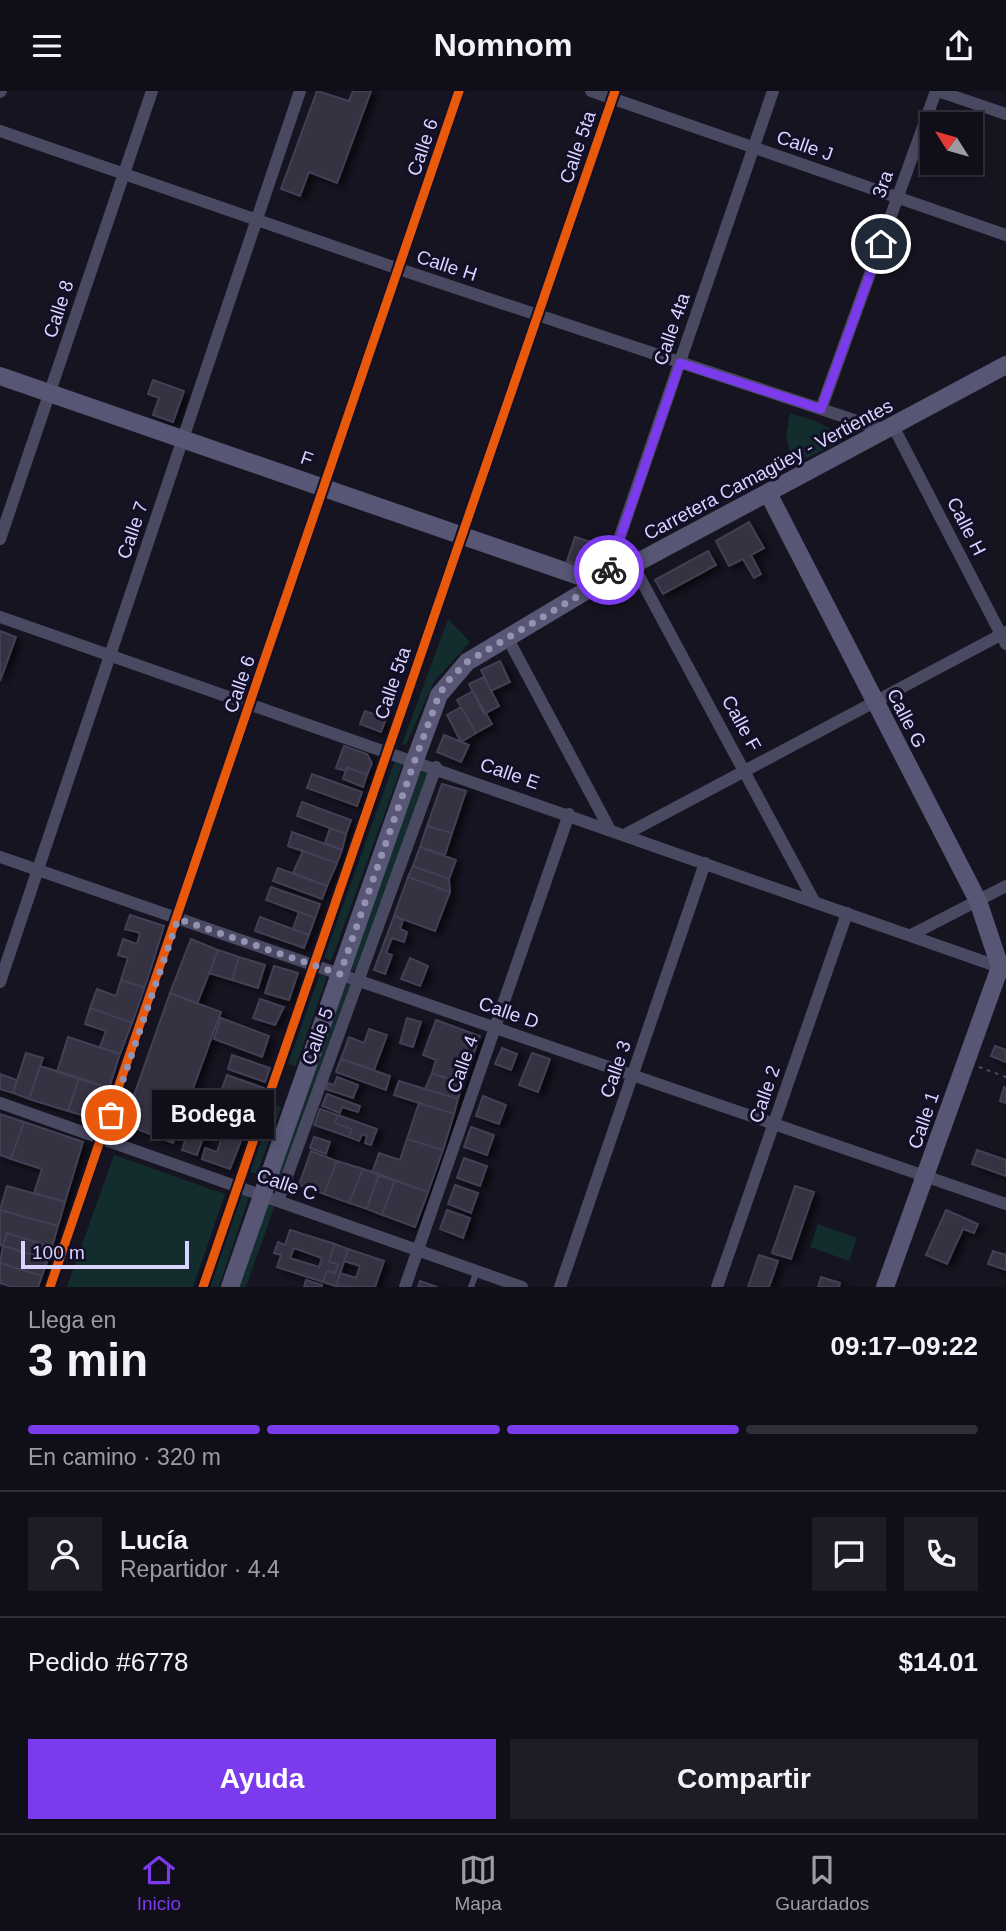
<!DOCTYPE html>
<html lang="es">
<meta charset="utf-8">
<style>
:root{--surface:#100f19;--page:#1e1d26;--text:#f1f3f6;--muted:#9c9ca2;--line:#302f38;--accent:#7c3aed}
body{margin:0;font-family:Arial,sans-serif;background:var(--page);color:var(--text);height:100vh;display:flex;flex-direction:column;font-size:26px;white-space:nowrap}
*{box-sizing:border-box;margin:0}
p{font-size:23px;color:var(--muted)}
.icon{flex:none;width:38px;height:38px;fill:none;stroke:currentColor;stroke-width:2;stroke-linecap:round;stroke-linejoin:round}
.map{position:relative;height:1196px;overflow:hidden}
.panel{display:flex;flex-direction:column;background:var(--surface);flex:1}
.panel>*{flex:none}
.needle{width:46px;rotate:307deg}
.fabs{position:absolute;left:920px;top:21px;display:grid;gap:14px}
.fabs a{display:grid;place-items:center;width:63px;height:63px;border-radius:0px;background:var(--surface);box-shadow:0 4px 10px #0003,0 0 0 2px var(--line);font-size:35px}
.scale{position:absolute;left:21px;bottom:18px;width:168px;box-sizing:border-box;padding-left:7px;border:4px solid #d9d4ff;border-top:0;font-size:19px;line-height:24px;white-space:nowrap;color:#d9d4ff;-webkit-text-stroke:5px #130f26;paint-order:stroke}
.pin{position:absolute;display:grid;place-items:center;width:60px;height:60px;color:#fff;margin:-30px;border:4px solid #fff;border-radius:50%;box-shadow:0 2px 7px #0007}
.courier{position:absolute;display:grid;place-items:center;width:70px;height:70px;margin:-35px;border:5px solid #7c3aed;border-radius:50%;background:#fff;color:#222;box-shadow:0 2px 9px #0007}
.bubble{position:absolute;height:49px;border-radius:0px;background:var(--surface);box-shadow:0 4px 10px #0003,0 0 0 2px var(--line);font-size:23px;font-weight:800;line-height:49px;text-align:center}
.head em{font-style:normal;font-weight:800}
.head div{display:flex;flex-direction:column-reverse}
.head{display:flex;align-items:center;justify-content:space-between;height:119px;padding:0 28px}
h1{font-size:46px;font-weight:800;line-height:52px}
.bar{display:grid;grid-template-columns:repeat(4,1fr);gap:10px 7px;align-content:center;height:84px;padding:0 28px}
.bar i{height:9px;border-radius:5px;background:var(--line)}
.bar .active{background:var(--accent)}
.bar p{grid-column:span 4}
.line{display:flex;align-items:center;gap:18px;padding:0 28px;border-top:2px solid var(--line)}
.line div{flex:1}
.round{display:grid;place-items:center;flex:none;width:74px;height:74px;border-radius:0px;background:var(--page)}
.button{display:flex;gap:14px;margin-top:auto;padding:14px 28px}
.button a{flex:1;height:80px;border-radius:0px;background:var(--accent);color:#fff;font-size:28px;font-weight:800;line-height:80px;text-align:center}
.button a+a{background:var(--page);color:var(--text)}
header{display:flex;justify-content:space-between;align-items:center;height:91px;padding:0 28px;background:var(--surface);font-size:32px;font-weight:800}
.tab-bar{display:flex;justify-content:space-around;align-items:center;height:98px;border-top:2px solid var(--line);background:var(--surface);font-size:19px;color:var(--muted)}
.tab-bar a{display:grid;justify-items:center;gap:4px}
.tab-bar .active{color:var(--accent)}
.map>svg:first-child{display:block}
.green{fill:#132c2d}
.building{fill:#343243;stroke:#433f54;stroke-width:2;fill-rule:evenodd;filter:url(#shadow)}
.lines{fill:none;stroke-linecap:round;stroke-linejoin:round}
.path{stroke:#44505f;stroke-width:2;stroke-dasharray:3.5 5;stroke-linecap:butt}
.lane{stroke:#4a4962;stroke-width:6}
.street{stroke:#4a4962;stroke-width:12}
.secondary{stroke:#575674;stroke-width:18}
.cycleway-casing{stroke:#130f26;stroke-width:13}
.cycleway{stroke:#e8590c;stroke-width:9}
.done{stroke:#9591b1;stroke-width:7;stroke-dasharray:0 12.6}
.route{stroke:#7c3aed;stroke-width:9}
.labels{text-anchor:middle;stroke-width:6;stroke-linejoin:round;paint-order:stroke}
.street-label{font-size:19px;fill:#d9d4ff;stroke:#130f26}
</style>
<header><svg class="icon" aria-label="menu" viewBox="0 0 24 24"><path d="M4 6h16M4 12h16M4 18h16"/></svg>Nomnom<svg class="icon" aria-label="share" viewBox="0 0 24 24"><path d="M12 15V3M7 8l5-5 5 5M5 13v7h14v-7"/></svg></header>
<div class="map">
<svg width="1006" height="1196" viewBox="0 0 1006 1196">
<defs>
<filter id="shadow"><feDropShadow dx="5.5" dy="3.5" stdDeviation="3.5" flood-color="#0009"/></filter>
</defs>
<rect width="100%" height="100%" fill="#161421"/>
<path class="green" d="M790 322C807 328 835 333 840 351L792 374 786 344Z
M448 528 470 551 434 591 406 654 402 653Z
M395 669 403 672 331 870 324 867Z
M421 680 429 683 358 881 350 878Z
M320 883 327 886 296 975 288 973Z
M344 891 352 894 280 1092 273 1090Z
M274 1014 281 1016 257 1083 250 1081Z
M114 1064 225 1103 193 1196H67Z
M242 1103 249 1106 219 1196H210Z
M268 1111 275 1114 246 1196H237Z
M818 1133 857 1147 849 1170 810 1156Z"/>
<path class="building" d="M317 0 349 10 353 0H371L337 92 309 81 300 105 281 98Z
M153 289 184 300 173 331 153 324 159 307 148 303Z
M749 431 764 457 751 464 761 483 754 487 743 468 729 475 716 450Z
M575 446 601 454 593 478 567 470Z
M708 460 716 474 663 503 655 489Z
M0 540 16 546 0 590Z
M500 570 510 591 491 600 481 579Z
M484 586 499 615 484 623 469 593Z
M473 600 492 633 476 642 457 609Z
M461 616 476 642 461 651 447 624Z
M365 620 386 628 381 641 360 633Z
M444 644 469 654 461 671 437 661Z
M344 655 367 663 372 672 367 684 347 676 346 680 336 677Z
M347 676 367 684 363 696 343 688Z
M312 683 362 701 357 715 307 697Z
M442 693 466 700 452 742 427 735Z
M302 711 351 729 346 743 297 725Z
M427 735 452 742 445 764 420 756Z
M330 737 346 743 342 759 325 752Z
M292 741 342 759 337 772 288 755Z
M420 756 456 769 449 788 413 775Z
M303 760 337 772 327 795 293 782Z
M413 775 449 788 450 801 408 786Z
M278 777 327 795 322 808 273 790Z
M408 786 450 801 435 840 394 825Z
M271 796 320 813 315 827 266 809Z
M299 821 315 827 309 844 293 838Z
M130 824 164 835 145 897 121 889 128 867 118 864 123 848 137 853 140 842 125 838Z
M394 825 403 829 400 838 407 841 404 851 392 847 386 862 392 864 385 883 374 879Z
M260 826 309 844 304 857 255 840Z
M191 848 218 859 197 913 170 902Z
M218 859 239 866 232 889 209 882Z
M239 866 265 874 258 897 232 889Z
M410 867 428 875 420 895 401 888Z
M274 875 298 882 289 909 265 902Z
M121 889 145 897 132 932 90 917 97 898 116 905Z
M170 902 221 921 173 1052 124 1033Z
M260 908 284 916 275 934 253 927Z
M90 917 132 932 120 963 100 956 106 940 85 933Z
M221 927 269 945 262 966 214 948Z
M407 927 421 931 413 956 400 952Z
M436 929 480 945 463 993 432 982 436 969 423 964Z
M369 938 387 944 374 979 341 968 349 946 364 952Z
M68 946 120 963 109 997 57 981Z
M995 955 1006 959V971L991 965Z
M502 957 517 963 511 979 495 973Z
M26 962 43 967 29 1008 13 1002Z
M532 962 550 968 538 1001 519 994Z
M232 964 270 977 265 991 228 978Z
M341 968 390 985 386 999 336 981Z
M40 975 79 987 68 1020 29 1008Z
M432 982 463 993 458 1008 425 998Z
M0 983 17 989 13 1002 0 998Z
M227 984 264 997 259 1011 222 998Z
M337 986 358 994 353 1007 326 998 328 992 334 994Z
M79 987 109 997 99 1029 68 1020Z
M399 990 458 1008 454 1023 394 1004Z
M1004 996 1006 997V1012L1000 1010Z
M215 1001 255 1014 230 1078 202 1068 205 1057 217 1061 229 1026 209 1019Z
M327 1003 360 1015 358 1021 342 1016 340 1022 322 1015Z
M483 1005 506 1014 499 1033 476 1025Z
M419 1012 454 1023 443 1059 407 1048Z
M320 1018 338 1024 335 1032 352 1038 349 1046 314 1034Z
M196 1019 211 1024 197 1064 182 1059Z
M0 1023 24 1031 11 1068 0 1064Z
M338 1024 377 1038 371 1054 365 1052 367 1045 362 1043 359 1050 349 1046 352 1038 335 1032Z
M24 1031 83 1051 65 1111 34 1102 42 1078 11 1068Z
M471 1036 494 1044 487 1064 464 1056Z
M314 1046 330 1051 326 1063 310 1057Z
M407 1048 443 1059 428 1101 372 1082 379 1062 400 1069Z
M977 1059 1006 1069V1085L972 1073Z
M311 1060 337 1070 324 1103 299 1094Z
M464 1067 487 1075 480 1095 457 1087Z
M337 1070 363 1078 349 1112 324 1103Z
M363 1078 379 1083 367 1118 349 1112Z
M379 1083 395 1089 382 1124 367 1118Z
M395 1089 428 1101 415 1136 382 1124Z
M455 1094 478 1102 471 1122 448 1113Z
M7 1095 65 1111 58 1135 0 1119Z
M795 1095 814 1101 791 1168 772 1162Z
M0 1119 58 1135 52 1156 7 1142 3 1155 0 1154Z
M447 1119 470 1127 463 1147 440 1138Z
M946 1119 978 1133 974 1142 963 1138 947 1173 926 1164Z
M290 1139 335 1153 329 1171 338 1173 335 1182 327 1180 323 1191 277 1176 281 1164 274 1162 278 1151 285 1154ZM294 1157 322 1167 319 1176 290 1167Z
M7 1142 52 1156 48 1168 3 1155Z
M335 1153 348 1158 336 1195 323 1191 327 1180 335 1182 338 1173 329 1171Z
M3 1155 48 1168 42 1185 0 1172Z
M348 1158 384 1170 375 1196 336 1195 340 1182 356 1187 360 1175 344 1170Z
M993 1160 1006 1164V1179L988 1173Z
M759 1164 778 1170 769 1196H748Z
M0 1172 42 1185 38 1196H13L0 1192Z
M821 1186 840 1192 839 1196H818Z
M306 1189 322 1194V1196H304Z
M420 1190 437 1196H418Z"/>
<g class="lines">
<path class="path" d="M979 976 1006 986"/>
<path class="lane" d="M471 1196 477 1180"/>
<path class="street" d="M591 0 1006 144
M938 0 1006 23
M0 1 1 0
M0 40 399 178 884 339
M821 318 936 0
M893 335 1006 553
M0 448 152 0
M633 474 814 810
M605 489 773 0
M0 526 1002 877
M507 546 609 737
M626 743 1006 541
M0 766 1006 1113
M911 844 1006 795
M0 891 300 0
M0 1012 522 1196
M278 1110 436 676
M50 1196 459 0
M203 1196 615 0
M405 1196 569 723
M560 1196 705 772
M717 1196 847 822"/>
<path class="secondary" d="M0 285 599 492
M768 402 978 810 1000 876 885 1196
M230 1196 415 669 439 604 467 571 599 492 1006 274"/>
<defs>
<path id="cycleway" d="M50 1196 459 0
M203 1196 615 0"/>
</defs>
<use href="#cycleway" class="cycleway-casing"/>
<use href="#cycleway" class="cycleway"/>
</g>
<g class="lines">
<path class="done" d="M111 1024 178 828 340 883 415 669 439 604 448 590 467 571 605 489 609 479"/>
<path class="route" d="M609 479 680 272 821 318 881 153"/>
</g>
<g class="labels">
<g class="street-label">
<text transform="translate(805 54) rotate(19)" y="7">Calle J</text>
<text transform="translate(422 56) rotate(-71)" y="7">Calle 6</text>
<text transform="translate(577 56) rotate(-71)" y="7">Calle 5ta</text>
<text transform="translate(882 93) rotate(-70)" y="7">3ra</text>
<text transform="translate(447 174) rotate(18)" y="7">Calle H</text>
<text transform="translate(58 218) rotate(-72)" y="7">Calle 8</text>
<text transform="translate(671 238) rotate(-71)" y="7">Calle 4ta</text>
<text transform="translate(307 367) rotate(19)" y="7">F</text>
<text transform="translate(768 378) rotate(-28)" y="7">Carretera Camagüey - Vertientes</text>
<text transform="translate(967 435) rotate(63)" y="7">Calle H</text>
<text transform="translate(132 439) rotate(-71)" y="7">Calle 7</text>
<text transform="translate(392 592) rotate(-71)" y="7">Calle 5ta</text>
<text transform="translate(239 593) rotate(-71)" y="7">Calle 6</text>
<text transform="translate(907 627) rotate(63)" y="7">Calle G</text>
<text transform="translate(742 632) rotate(61)" y="7">Calle F</text>
<text transform="translate(510 682) rotate(19)" y="7">Calle E</text>
<text transform="translate(509 921) rotate(19)" y="7">Calle D</text>
<text transform="translate(317 945) rotate(-70)" y="7">Calle 5</text>
<text transform="translate(462 973) rotate(-71)" y="7">Calle 4</text>
<text transform="translate(615 978) rotate(-71)" y="7">Calle 3</text>
<text transform="translate(764 1003) rotate(-71)" y="7">Calle 2</text>
<text transform="translate(923 1029) rotate(-71)" y="7">Calle 1</text>
<text transform="translate(287 1093) rotate(19)" y="7">Calle C</text>
</g>
</g>
</svg>
<div class="fabs">
<a><svg class="needle" viewBox="-14 -14 28 28"><path d="M0-13l5 13h-10z" fill="#e53935"/><path d="M0 13l5-13h-10z" fill="#9c9ca2"/></svg></a>
</div>
<div class="scale">100 m</div>
<div class="pin" style="left:111px;top:1024px;background:#ea580c"><svg class="icon" aria-label="bag" viewBox="0 0 24 24"><path d="M5 8h14l-1 12H6zM9 8a3 3 0 0 1 6 0"/></svg></div>
<div class="pin" style="left:881px;top:153px;background:#1f2937"><svg class="icon" aria-label="home" viewBox="0 0 24 24"><path d="M3 11l9-7 9 7M6 9v11h12V9"/></svg></div>
<div class="courier" style="left:609px;top:479px"><svg class="icon" aria-label="bike" viewBox="0 0 24 24"><circle cx="6" cy="16" r="4"/><circle cx="18" cy="16" r="4"/><path d="M6 16l4-8h5l3 8M10 8l3 8H6M13 5h3"/></svg></div>
<div class="bubble" style="left:152px;top:999px;width:122px">Bodega</div>
</div>
<section class="panel">
<div class="head"><div><h1>3 min</h1><p>Llega en</p></div><em>09:17–09:22</em></div>
<div class="bar"><i class="active"></i><i class="active"></i><i class="active"></i><i></i><p>En camino · 320 m</p></div>
<div class="line" style="height:126px"><a class="round"><svg class="icon" aria-label="person" viewBox="0 0 24 24"><circle cx="12" cy="8" r="4"/><path d="M4 21q1-7 8-7t8 7"/></svg></a><div><b>Lucía</b><p>Repartidor · 4.4</p></div><a class="round"><svg class="icon" aria-label="chat" viewBox="0 0 24 24"><path d="M4 5h16v11H9l-5 4z"/></svg></a><a class="round"><svg class="icon" aria-label="phone" viewBox="0 0 24 24"><path d="M5 4h4l2 5-3 2q2 4 5 5l2-3 5 2v4C11 20 4 13 5 4z"/></svg></a></div>
<div class="line" style="height:91px"><div>Pedido #6778</div><b>$14.01</b></div>
<div class="button"><a>Ayuda</a><a>Compartir</a></div>
</section>
<nav class="tab-bar">
<a class="active"><svg class="icon" aria-label="home" viewBox="0 0 24 24"><path d="M3 11l9-7 9 7M6 9v11h12V9"/></svg>Inicio</a>
<a><svg class="icon" aria-label="map" viewBox="0 0 24 24"><path d="M3 6l6-2 6 2 6-2v14l-6 2-6-2-6 2zM9 4v14M15 6v14"/></svg>Mapa</a>
<a><svg class="icon" aria-label="saved" viewBox="0 0 24 24"><path d="M7 4h10v16l-5-4-5 4z"/></svg>Guardados</a>
</nav>
